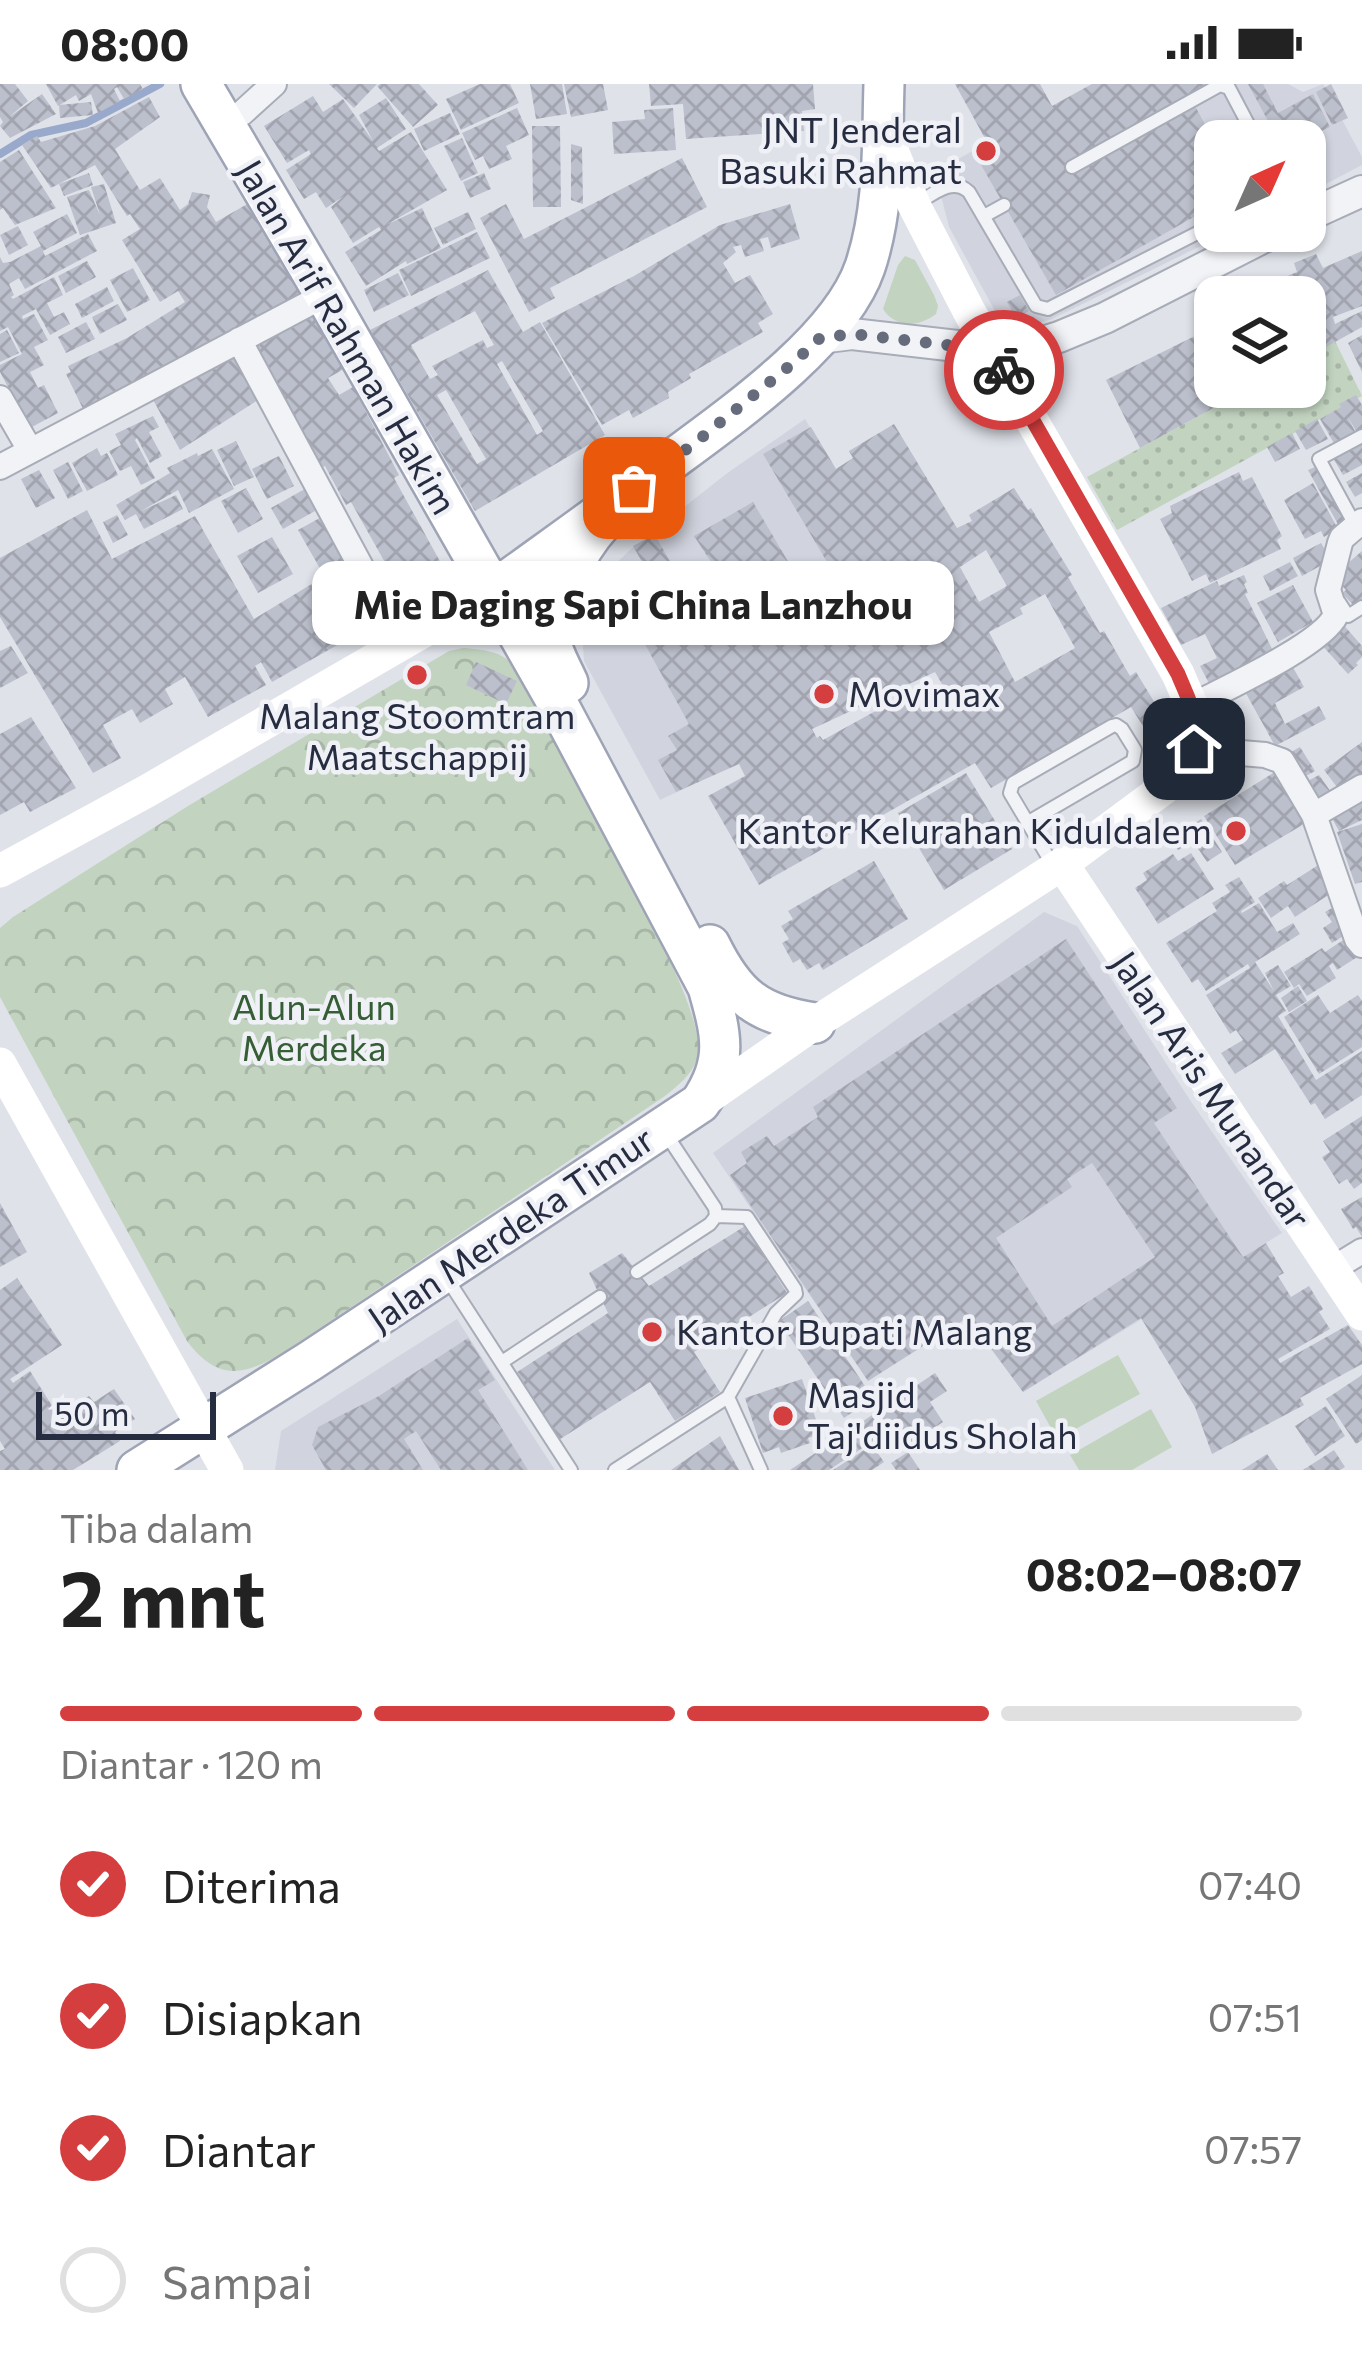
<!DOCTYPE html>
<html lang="id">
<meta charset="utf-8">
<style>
:root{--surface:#fff;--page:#f2f2f2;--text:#222;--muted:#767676;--line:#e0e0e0;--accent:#d53e3e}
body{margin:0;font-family:Commissioner,sans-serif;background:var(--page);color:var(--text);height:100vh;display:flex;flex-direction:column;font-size:45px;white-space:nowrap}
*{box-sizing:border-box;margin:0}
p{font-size:39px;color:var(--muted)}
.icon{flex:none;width:66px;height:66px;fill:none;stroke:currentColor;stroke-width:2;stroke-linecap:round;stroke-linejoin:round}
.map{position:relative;height:1386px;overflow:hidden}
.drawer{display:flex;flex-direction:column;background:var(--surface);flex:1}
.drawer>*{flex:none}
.needle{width:78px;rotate:45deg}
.buttons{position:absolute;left:1194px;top:36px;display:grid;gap:24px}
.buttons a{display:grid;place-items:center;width:132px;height:132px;border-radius:24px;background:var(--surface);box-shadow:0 3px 9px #0004;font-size:60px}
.scale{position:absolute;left:36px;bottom:30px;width:180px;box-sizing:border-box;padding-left:12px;border:6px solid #272d41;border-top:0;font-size:33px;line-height:42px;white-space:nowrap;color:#272d41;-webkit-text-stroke:9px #eff1f7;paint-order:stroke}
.pin{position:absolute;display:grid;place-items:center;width:102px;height:102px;color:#fff;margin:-51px;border-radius:24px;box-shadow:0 6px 18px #0006}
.courier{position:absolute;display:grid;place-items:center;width:120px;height:120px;margin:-60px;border:9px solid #d53e3e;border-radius:50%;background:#fff;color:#222;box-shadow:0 3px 15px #0007}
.bubble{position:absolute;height:84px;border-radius:24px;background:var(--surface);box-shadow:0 3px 9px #0004;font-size:39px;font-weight:700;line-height:84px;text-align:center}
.summary em{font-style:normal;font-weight:700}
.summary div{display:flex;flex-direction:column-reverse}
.summary{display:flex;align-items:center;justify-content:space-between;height:204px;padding:0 60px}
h1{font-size:78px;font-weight:700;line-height:90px}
.bar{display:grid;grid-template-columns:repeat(4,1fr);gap:18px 12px;align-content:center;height:144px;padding:0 60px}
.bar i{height:15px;border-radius:9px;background:var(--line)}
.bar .selected{background:var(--accent)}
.bar p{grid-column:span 4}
ol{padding:0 60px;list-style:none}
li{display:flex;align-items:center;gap:36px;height:132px}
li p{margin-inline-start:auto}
li .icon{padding:12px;border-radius:50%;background:var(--accent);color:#fff;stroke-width:4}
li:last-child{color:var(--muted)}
li i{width:66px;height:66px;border:6px solid var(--line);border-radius:50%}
.status{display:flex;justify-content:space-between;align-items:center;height:84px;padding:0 60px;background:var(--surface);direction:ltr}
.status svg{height:33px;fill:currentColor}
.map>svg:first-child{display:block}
.built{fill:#d1d4de}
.grass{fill:url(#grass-dots)}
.park{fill:url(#park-crowns)}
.garden{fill:#c2d4c0}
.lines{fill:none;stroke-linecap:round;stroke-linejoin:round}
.stream{stroke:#98a9cb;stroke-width:8}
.building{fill:url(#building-cross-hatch);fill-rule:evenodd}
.service-casing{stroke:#a8acb7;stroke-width:16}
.minor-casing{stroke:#a8acb7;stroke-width:28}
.tertiary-casing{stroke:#a8acb7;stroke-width:34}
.primary-casing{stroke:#9ea4b6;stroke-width:44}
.service{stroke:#f2f3f7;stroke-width:12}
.minor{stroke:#f2f3f7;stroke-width:24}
.tertiary{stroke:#f2f3f7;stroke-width:30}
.secondary{stroke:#fff;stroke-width:33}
.primary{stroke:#fff;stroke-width:39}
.done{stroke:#676c7c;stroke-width:12;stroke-dasharray:0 21.6}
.route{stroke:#d53e3e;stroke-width:15}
.poi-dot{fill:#d53e3e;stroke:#eff1f7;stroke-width:4.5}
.labels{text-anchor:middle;stroke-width:9;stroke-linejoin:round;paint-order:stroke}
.poi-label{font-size:36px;fill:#272d41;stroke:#eff1f7;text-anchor:start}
.street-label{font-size:36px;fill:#272d41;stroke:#eff1f7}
.park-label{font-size:36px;fill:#355e34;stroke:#eff1f7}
</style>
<div class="status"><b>08:00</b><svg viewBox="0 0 49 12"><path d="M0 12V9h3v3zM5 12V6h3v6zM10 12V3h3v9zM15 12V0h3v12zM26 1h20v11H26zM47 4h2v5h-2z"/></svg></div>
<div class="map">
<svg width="1362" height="1386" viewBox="0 0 1362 1386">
<defs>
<pattern id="grass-dots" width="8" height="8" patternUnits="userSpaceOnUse" patternTransform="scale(3)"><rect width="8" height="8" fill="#c2d4c0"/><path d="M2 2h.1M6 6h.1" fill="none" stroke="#a7b6a6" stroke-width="1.8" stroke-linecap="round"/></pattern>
<pattern id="park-crowns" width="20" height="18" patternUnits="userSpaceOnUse" patternTransform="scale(3)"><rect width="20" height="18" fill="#c2d4c0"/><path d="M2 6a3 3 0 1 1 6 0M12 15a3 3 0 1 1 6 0" fill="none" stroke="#a7b6a6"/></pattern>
<pattern id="building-cross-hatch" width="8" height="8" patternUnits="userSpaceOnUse" patternTransform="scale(3)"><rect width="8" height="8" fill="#bcc0cc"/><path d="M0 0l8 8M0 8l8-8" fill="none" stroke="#a2a5b0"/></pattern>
</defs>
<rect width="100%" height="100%" fill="#dfe2e9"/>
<path class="built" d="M1092 0H1288L1303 8 1323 0 1362 73V81L1305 111V57H1215V147H1231L1052 235 1031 241 1016 242 1001 238 949 143 935 88Z
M805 335 932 546 812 645 660 716 584 577 582 549 590 516 609 486 631 465 726 390Z
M1044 828 1077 842 1190 1016 1282 1149 1023 1308 968 1234 868 1297 713 1069Z
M457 1235 555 1386H275L281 1347Z"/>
<path class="grass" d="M1335 257 1362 312 1117 446 1087 393 1252 303H1305V275Z"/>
<path class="park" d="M463 564C499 567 509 570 528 601 559 662 590 722 621 783 642 823 703 927 698 970 695 988 679 1001 665 1012L289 1265C248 1290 220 1301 187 1257L0 913V844L13 833 188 722 449 567Z"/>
<path class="garden" d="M905 172 915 176 934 211 938 222 936 230C919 243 896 245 883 225L898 181Z
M1118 1271 1140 1310 1057 1355 1036 1317Z
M1151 1325 1172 1363 1132 1386H1079L1070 1371Z"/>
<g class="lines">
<path class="stream" d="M0 70 31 51 86 39 160 0"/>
</g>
<path class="building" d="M0 0H15L28 17 9 33 42 10 56 30 10 54 0 42 3 38 0 33Z
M46 0H140L143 5 124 15 117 3 114 5 120 17 98 29 91 10 79 17 76 11 58 22Z
M329 0H377L354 24Z
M380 0H419L438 21 413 43 377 2Z
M480 0H510L519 19 461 46 446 15Z
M530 0H562L567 30 536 35Z
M564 0H603L608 26 571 33Z
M649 0H813L815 25 802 27 804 47 686 55 683 20 651 22Z
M955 0H1040L1052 22 1092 0H1212L1194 20 1215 59V121L1056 211 973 67 987 58Z
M1248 0H1263L1278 29 1313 10 1330 43 1317 49 1321 55 1305 64V57H1279Z
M1331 0 1348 34 1332 41 1316 8Z
M313 12 323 28 343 15 373 57 359 31 386 14 406 45 377 64 379 67 411 48 447 106 386 141 422 124 441 164 407 180 406 177 366 202 345 168 381 146 379 143 353 159 331 123 344 112 326 124 316 108 304 115 286 86 311 70 309 66 287 79 264 42Z
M149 13 160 33 115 65 140 106 160 94 180 126 188 120 192 108 210 111 207 123 216 138 249 119 305 216 85 329 66 290 71 288 68 282 127 254 185 218 178 207 160 218 122 156 140 145 130 130 127 132 95 81 51 104 22 61 37 52 41 58 95 42Z
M91 18 93 31 60 34 59 21Z
M517 24 529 51 506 62 512 75 489 85 483 72 475 76 462 49Z
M673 24 676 66 614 70 612 38 645 35 644 26Z
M450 29 460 50 424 67 414 45Z
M532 42H560L561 123H533Z
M462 54 478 89 461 97 444 62Z
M571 60 582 63 583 120 571 116Z
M19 66 56 124 15 141 3 124 0 126V78Z
M682 74 707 123 550 204 555 214 529 228 480 134 506 120 524 155Z
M89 89 93 101 64 112 59 100Z
M484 89 491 105 470 114 463 98Z
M104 100 116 139 80 151 67 113 89 106 100 131 91 103Z
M790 120 800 155 771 164 768 153 760 155 764 167 745 173 741 161 733 163 736 168 723 179 735 199 750 191 773 230 758 239 763 248 689 290 691 294 668 308 669 314 633 334 629 326 602 341 542 239 634 192 720 141Z
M468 128 476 145 443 161 434 144Z
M67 130 77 149 43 167 45 172 88 150 97 167 25 205 19 194 9 200 14 211 11 213 13 215 54 193 63 211 47 219 54 233 64 228 70 240 50 251 36 225 22 232 23 235 34 230 48 256 34 263 44 281 30 288 38 304 44 301 58 329 30 344 0 288V281L22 270 8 243 0 247V173L3 179 10 178 41 162 33 148Z
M18 142 28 161 9 171 0 151Z
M477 148 490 174 411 212 399 186Z
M1362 167V222L1333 233 1335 240 1362 227V243L1308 273 1305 268V213H1270L1276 210 1271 199 1297 188 1294 179 1316 170 1323 184Z
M87 177 96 193 66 209 58 192Z
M133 184 150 216 127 228 110 196Z
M488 186 523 248 540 238 605 351 475 427 370 246ZM475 227 494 261 487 264 483 256 432 282 438 291 430 295 411 261ZM502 277 543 347 537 351 497 280ZM446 306 486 375 477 380 437 311Z
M398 189 409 211 374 228 364 206Z
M107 203 114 217 82 234 75 220Z
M1020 211 1029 227 1016 234 1007 218Z
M118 220 127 236 100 250 92 233Z
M311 223 344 285 328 294 339 311 353 303 399 391 394 394 447 490 405 514 351 418 346 421 325 382 315 387 246 259Z
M86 238 95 255 66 269 58 253Z
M1215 242V303H1252L1140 364 1106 296Z
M7 246 19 269 0 278V250Z
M1362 251V288L1348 259Z
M238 262 261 314 180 366 150 310Z
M1356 311 1362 321V348L1358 350 1347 332 1356 349 1335 361 1320 335 1341 323 1339 320Z
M153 332 159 343 149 348 162 372 150 379 137 354 135 356 155 394 141 401 131 382 120 387 109 367 121 361 115 350Z
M1317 335 1328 355 1306 366 1295 347Z
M894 340 957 444 972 437 969 431 1014 404 1028 426 1031 424 1072 491 1068 493 1100 549 1104 547 1130 592 1136 588 1172 647 1159 668 1131 623 991 704 975 679 759 801 708 712 745 692 739 680 676 708 658 676 677 666 668 652 689 640 626 526 659 508 633 462 655 451 680 495 711 478 694 452 753 418 836 559 865 542 763 370 811 343 836 385 853 374 849 367ZM986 466 1007 502 979 518 960 483ZM1045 510 1075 564 1015 598 989 548 1023 530 1020 524ZM935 588 949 612 922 628 910 608 823 656 820 652 817 654 812 645Z
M1292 349 1300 365 1275 378 1267 363Z
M236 357 254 393 234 402 217 366Z
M1362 359V381L1343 391 1333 374Z
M97 364 101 372 107 369 118 391 87 407 72 379Z
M212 365 234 405 189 429 178 406 141 427 176 411 183 425 144 445 136 430 125 436 116 421 170 389 167 384 197 369 198 372Z
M279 372 294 402 267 415 252 385Z
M68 378 83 407 68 415 53 386Z
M1315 383 1347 440 1340 444 1308 386Z
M39 386 55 414 36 424 21 395Z
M1239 388 1243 397 1252 393 1282 452 1277 456 1281 465 1210 499 1206 490 1192 497 1160 435 1172 429 1170 422Z
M1362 389V409L1355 413 1346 398Z
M1313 399 1338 445 1324 453 1321 447 1305 455 1284 416Z
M310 402 322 423 283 445 271 424Z
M246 404 263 435 238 449 221 417Z
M87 426 112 475 195 432 254 535 315 498 348 555 272 598 261 578 255 582 266 601 208 633 185 593 165 605 173 620 140 639 132 625 103 641 121 674 93 689 0 533V474Z
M117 431 128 451 113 459 103 438Z
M325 431 381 529 354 544 298 446Z
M272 453 293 490 258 509 237 472Z
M1321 459 1331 476 1302 492 1293 474Z
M1362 467V518L1355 523 1342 509 1346 506 1333 492Z
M1290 478 1298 492 1270 507 1263 492Z
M1244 491 1247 498 1244 500 1248 509 1245 510 1276 573 1213 607 1200 582 1217 574 1205 550 1181 561 1161 524 1217 497 1219 502Z
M1293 501 1313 538 1278 558 1257 519Z
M1341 538 1362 562V573L1356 579 1358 581 1348 590 1319 558Z
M11 562 28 589 0 604V567Z
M476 578 517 597 506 620 466 601Z
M1290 578 1304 603 1275 619 1285 640 1319 622 1326 635 1275 662 1243 604Z
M31 633 76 704 30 728 24 718 0 731V650Z
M1362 658V691L1340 707 1324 686Z
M1300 663 1315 687 1306 692 1291 668Z
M1278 686 1309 737 1235 781 1204 732Z
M966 689 1012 765 944 806 898 729Z
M1319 691 1331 708 1318 716 1306 698Z
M1362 709V736L1339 747 1329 729Z
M1201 735 1222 768 1207 778 1193 757 1178 766 1171 754Z
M1362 740V798L1355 800 1337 748Z
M1191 769 1214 805 1158 840 1135 804 1147 796 1143 789 1173 770 1178 777Z
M874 777 908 835 823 886 819 879 807 886 800 875 793 879 782 859 789 855 781 842 793 835 788 827Z
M1323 778 1339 804 1295 833 1288 822 1271 834 1258 814 1284 797 1287 801Z
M1239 793 1255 818 1241 827 1242 829 1259 819 1277 848 1293 839 1300 850 1255 878 1274 907 1265 889 1278 881 1291 902 1276 911 1286 927 1278 932 1316 996 1362 967V1011L1325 1035 1315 1019 1311 1021 1275 965 1235 990 1221 969 1243 956 1236 946 1230 950 1206 911 1250 884 1248 880 1206 907 1198 895 1192 899 1166 859 1217 827 1212 819 1230 808 1225 801Z
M1337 821 1353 846 1332 859 1323 844 1332 838 1325 828Z
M1351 851 1362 870 1337 886 1333 879 1329 882 1336 894 1307 912 1299 900 1294 904 1284 888 1322 864 1325 868Z
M1066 855 1177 1024 1154 1039 1243 1173 1266 1159 1284 1189 1278 1192 1291 1213 1309 1202 1323 1225 1319 1228 1330 1245 1278 1275 1280 1279 1348 1241 1362 1261V1280L1300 1314 1304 1321 1212 1370 1195 1323 1141 1234 1023 1308 968 1233 868 1297 730 1091 747 1079 741 1068 767 1052 774 1062 818 1033 813 1023ZM1092 1079 1155 1173 1052 1242 996 1154 1072 1103 1067 1095Z
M1298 902 1307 917 1289 928 1281 914Z
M1318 911 1330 929 1358 911 1362 917V963L1319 990 1284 933Z
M1362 1032V1099L1354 1105 1347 1095 1339 1100 1322 1073 1330 1068 1323 1057Z
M1362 1113V1153L1356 1143 1353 1145 1341 1125Z
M0 1119 27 1168 0 1183Z
M745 1142 787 1209 694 1268 720 1308 675 1337 650 1298 557 1357 514 1290 608 1229 589 1189 622 1169 649 1202Z
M17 1194 62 1261 10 1295 13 1299 30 1287 58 1331 89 1312 94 1318 114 1305 135 1335 115 1348 120 1357 73 1386H0V1367L5 1365 0 1357V1206Z
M808 1217 873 1314 844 1334 779 1237Z
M468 1254 495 1296 478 1306 528 1386H441L416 1347 404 1355 423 1386H326L312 1361 318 1343 379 1312Z
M935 1289 947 1307 930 1318 943 1338 897 1368 885 1349 829 1386H790Z
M1362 1291V1356L1356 1360 1326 1315Z
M802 1295 821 1350 808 1354 810 1359 781 1369 779 1363 763 1369 745 1314Z
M1326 1322 1345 1352 1315 1372 1295 1342Z
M720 1352 739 1386H671Z
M872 1361 884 1378 872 1386H833Z
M1334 1366 1345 1383 1340 1386H1303Z
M908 1368 920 1386H896L891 1379Z
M1267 1370 1278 1386H1242Z"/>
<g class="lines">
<defs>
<path id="service" d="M1072 83 1220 1 1229 4 1257 57
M915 121C932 111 952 92 969 108L1036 222 1048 225 1215 140
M984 132 1004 121
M1355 441 1319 375 1362 352
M1339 518 1348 532 1362 523
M1027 739 1133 677 1135 666 1122 645 1116 641 1112 642 1013 699 1010 709 1054 783
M664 1047 715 1124 716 1132
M448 1196 571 1386
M502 1278 600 1213
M728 1313 761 1386
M615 1386 728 1313 776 1229 796 1210 795 1205 747 1133 716 1132 710 1140 637 1188"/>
<path id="minor" d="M224 40 242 29 274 0
M239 256 403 561
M0 314 30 366
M0 383 325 211
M1192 622C1224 605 1322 561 1336 531L1328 506 1340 459 1342 454 1362 437
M1194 665 1265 671 1282 677 1314 731 1357 855 1362 861
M1314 731 1362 703
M1331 1186 1362 1167"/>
<path id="tertiary" d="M1305 133 1362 107
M820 254 852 250 992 266 1027 263 1059 253 1105 234 1276 147"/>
<path id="primary" d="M493 507C545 469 598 432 649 393 716 342 838 262 865 183 885 123 882 62 884 0
M568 599C562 585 552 569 550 554 547 522 580 463 601 440
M710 861C735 912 758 931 815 939
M137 1386 310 1277 700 1019C729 977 721 949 708 903L553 611 325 211 201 0"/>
</defs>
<use href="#service" class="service-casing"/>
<use href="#minor" class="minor-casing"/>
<use href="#tertiary" class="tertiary-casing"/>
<use href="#primary" class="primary-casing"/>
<use href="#service" class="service"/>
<use href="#minor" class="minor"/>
<use href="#tertiary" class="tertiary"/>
<path class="secondary" d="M1062 780 1362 1230
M0 787 147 707 493 507
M0 980 227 1386
M700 1019 815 939 1062 780 1171 699 1182 687 1197 655 1196 632 1178 590 970 229 914 121 887 54"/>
<use href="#primary" class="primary"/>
</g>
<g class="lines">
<path class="done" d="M634 404 696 358 792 280 820 254 852 250 992 266 1004 286"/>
<path class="route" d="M1004 286 1178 590C1188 615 1202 638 1194 665"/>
</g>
<g class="poi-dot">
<circle cx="986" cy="67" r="12"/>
<circle cx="417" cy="591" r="12"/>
<circle cx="824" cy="610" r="12"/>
<circle cx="1236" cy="747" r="12"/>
<circle cx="652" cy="1248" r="12"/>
<circle cx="783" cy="1332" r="12"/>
</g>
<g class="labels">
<g class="poi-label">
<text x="962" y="59" text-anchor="end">JNT Jenderal<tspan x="962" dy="41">Basuki Rahmat</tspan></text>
<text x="848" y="623">Movimax</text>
<text x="417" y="645" text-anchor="middle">Malang Stoomtram<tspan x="417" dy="41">Maatschappij</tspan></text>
<text x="1212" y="760" text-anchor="end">Kantor Kelurahan Kiduldalem</text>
<text x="676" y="1261">Kantor Bupati Malang</text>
<text x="807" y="1324">Masjid<tspan x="807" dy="41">Taj'diidus Sholah</tspan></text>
</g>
<g class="street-label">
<text transform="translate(347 253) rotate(60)" y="13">Jalan Arif Rahman Hakim</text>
<text transform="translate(1211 1006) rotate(56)" y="13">Jalan Aris Munandar</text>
<text transform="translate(511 1145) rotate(-34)" y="13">Jalan Merdeka Timur</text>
</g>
<g class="park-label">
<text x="314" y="936">Alun-Alun<tspan x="314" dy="41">Merdeka</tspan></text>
</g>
</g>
</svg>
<div class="buttons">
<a><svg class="needle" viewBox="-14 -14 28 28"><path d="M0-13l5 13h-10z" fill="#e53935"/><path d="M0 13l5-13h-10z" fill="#767676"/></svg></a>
<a><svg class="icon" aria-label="layers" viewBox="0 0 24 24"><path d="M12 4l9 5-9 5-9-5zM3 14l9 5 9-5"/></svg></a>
</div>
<div class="scale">50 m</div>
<div class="pin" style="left:634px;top:404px;background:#ea580c"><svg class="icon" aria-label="bag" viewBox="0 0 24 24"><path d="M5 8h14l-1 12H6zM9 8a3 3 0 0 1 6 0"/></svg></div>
<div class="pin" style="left:1194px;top:665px;background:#1f2937"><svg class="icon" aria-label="home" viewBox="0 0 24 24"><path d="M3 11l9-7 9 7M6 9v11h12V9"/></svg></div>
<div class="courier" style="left:1004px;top:286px"><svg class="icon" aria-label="bike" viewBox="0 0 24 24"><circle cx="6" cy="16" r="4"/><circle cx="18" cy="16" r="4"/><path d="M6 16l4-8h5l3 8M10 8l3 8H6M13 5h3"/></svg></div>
<div class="bubble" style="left:312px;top:477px;width:642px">Mie Daging Sapi China Lanzhou</div>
</div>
<section class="drawer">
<div class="summary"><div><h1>2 mnt</h1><p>Tiba dalam</p></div><em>08:02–08:07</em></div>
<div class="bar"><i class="selected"></i><i class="selected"></i><i class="selected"></i><i></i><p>Diantar · 120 m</p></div>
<ol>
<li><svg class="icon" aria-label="check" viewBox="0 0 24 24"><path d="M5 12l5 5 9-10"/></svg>Diterima<p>07:40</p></li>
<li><svg class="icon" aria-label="check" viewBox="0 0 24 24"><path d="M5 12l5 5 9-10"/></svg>Disiapkan<p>07:51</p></li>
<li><svg class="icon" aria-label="check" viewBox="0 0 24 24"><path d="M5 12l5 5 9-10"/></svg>Diantar<p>07:57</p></li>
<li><i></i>Sampai</li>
</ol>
</section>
